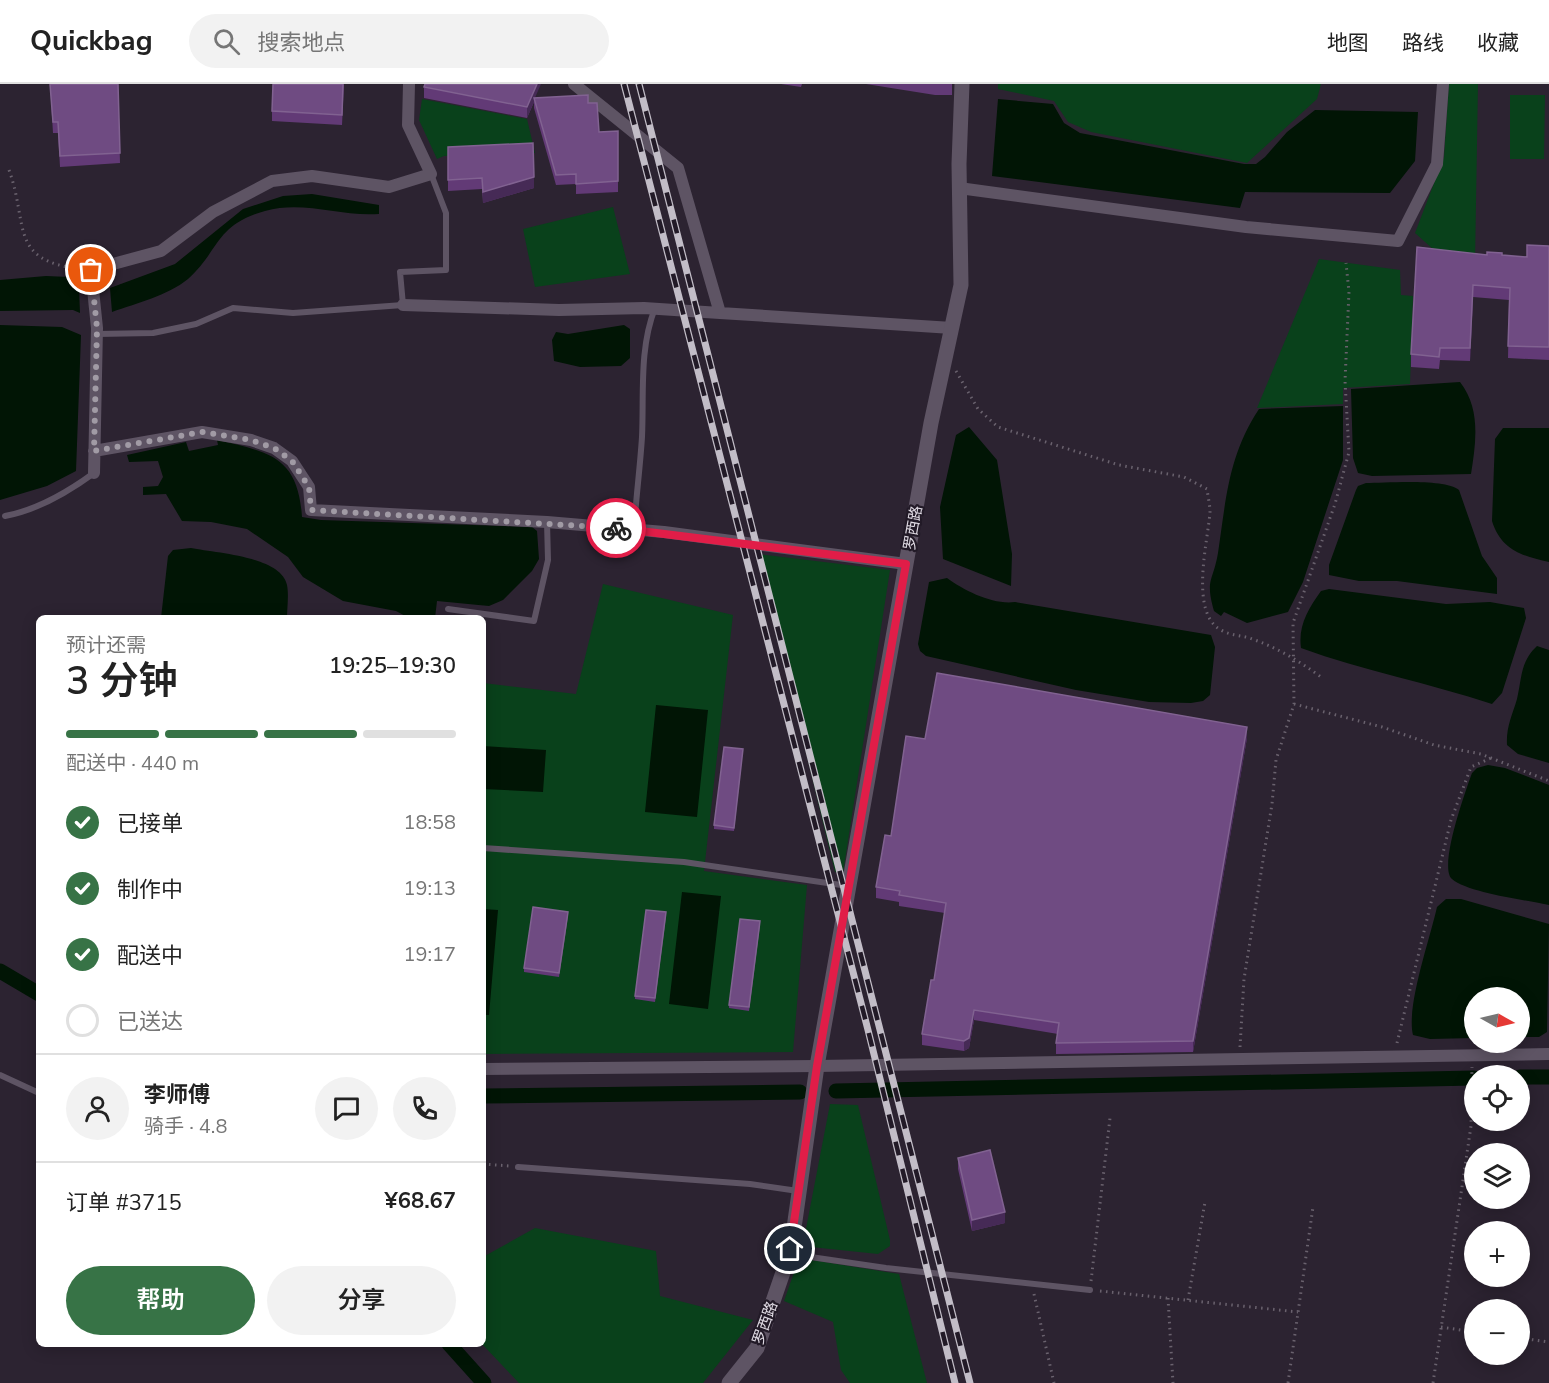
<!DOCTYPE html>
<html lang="zh">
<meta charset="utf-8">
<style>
:root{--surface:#fff;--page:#f2f2f2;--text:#222;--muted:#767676;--line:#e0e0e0;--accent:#377346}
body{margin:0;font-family:"Nunito Sans","Noto Sans SC",sans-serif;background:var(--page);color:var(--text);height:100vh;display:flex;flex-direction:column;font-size:22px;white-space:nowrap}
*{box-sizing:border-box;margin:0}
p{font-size:20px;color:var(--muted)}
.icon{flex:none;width:33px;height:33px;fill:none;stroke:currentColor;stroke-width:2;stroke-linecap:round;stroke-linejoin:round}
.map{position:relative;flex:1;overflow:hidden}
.panel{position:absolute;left:36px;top:531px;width:450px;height:732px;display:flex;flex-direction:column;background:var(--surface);border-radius:9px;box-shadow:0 3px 15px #0003}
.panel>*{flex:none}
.needle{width:39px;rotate:98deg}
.buttons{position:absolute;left:1464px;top:903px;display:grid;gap:12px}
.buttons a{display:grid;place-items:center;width:66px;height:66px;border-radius:50%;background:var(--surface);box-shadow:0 3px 15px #0003;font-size:30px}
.pin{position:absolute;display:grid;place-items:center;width:51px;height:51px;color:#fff;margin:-26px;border:3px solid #fff;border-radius:50%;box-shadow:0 2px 6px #0007}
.courier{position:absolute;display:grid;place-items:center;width:60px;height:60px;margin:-30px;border:4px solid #e11d48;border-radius:50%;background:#fff;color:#222;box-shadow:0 2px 8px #0007}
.summary em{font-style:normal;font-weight:600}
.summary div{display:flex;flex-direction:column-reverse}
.summary{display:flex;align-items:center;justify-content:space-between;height:102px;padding:0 30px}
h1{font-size:39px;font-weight:600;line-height:45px}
.bar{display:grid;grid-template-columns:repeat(4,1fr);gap:9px 6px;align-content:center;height:72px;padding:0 30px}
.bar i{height:8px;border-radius:4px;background:var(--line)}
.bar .on{background:var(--accent)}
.bar p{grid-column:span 4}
.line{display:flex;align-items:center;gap:15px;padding:0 30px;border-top:2px solid var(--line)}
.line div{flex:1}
.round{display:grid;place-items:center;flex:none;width:63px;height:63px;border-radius:32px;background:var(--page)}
ol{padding:0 30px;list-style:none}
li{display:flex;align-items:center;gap:18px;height:66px}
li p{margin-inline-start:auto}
li .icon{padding:6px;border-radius:50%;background:var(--accent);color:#fff;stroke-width:4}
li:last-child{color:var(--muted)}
li i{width:33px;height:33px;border:3px solid var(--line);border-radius:50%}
.button{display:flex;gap:12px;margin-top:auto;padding:12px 30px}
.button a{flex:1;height:69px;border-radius:36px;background:var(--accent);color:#fff;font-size:24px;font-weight:600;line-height:69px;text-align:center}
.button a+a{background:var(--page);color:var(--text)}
header{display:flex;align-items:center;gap:36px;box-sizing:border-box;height:84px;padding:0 30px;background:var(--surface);border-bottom:2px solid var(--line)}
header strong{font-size:28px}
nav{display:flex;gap:33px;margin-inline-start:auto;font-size:21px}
.search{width:420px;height:54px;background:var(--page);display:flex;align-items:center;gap:15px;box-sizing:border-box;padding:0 21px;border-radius:33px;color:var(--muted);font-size:22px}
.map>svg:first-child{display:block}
.green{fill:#09411b}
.water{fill:#011505}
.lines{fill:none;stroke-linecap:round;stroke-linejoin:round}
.canal{stroke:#011505;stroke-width:15}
.path{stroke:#6a626e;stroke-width:3;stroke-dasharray:1.5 4.5;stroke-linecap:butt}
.service{stroke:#5e5464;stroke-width:6}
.minor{stroke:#5e5464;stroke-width:12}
.tertiary{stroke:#5e5464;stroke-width:15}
.rail-casing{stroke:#c2bdc7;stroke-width:7}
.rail{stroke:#221a27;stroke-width:4.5;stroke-dasharray:14;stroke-linecap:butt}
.wall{fill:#623a76}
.shaded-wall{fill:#462a56}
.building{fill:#6f4b82;stroke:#816291;stroke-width:1.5}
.done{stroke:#a19ba5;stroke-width:6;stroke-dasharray:0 10.8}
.route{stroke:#e11d48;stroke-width:8}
.labels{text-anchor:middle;stroke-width:4.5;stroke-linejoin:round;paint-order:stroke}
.street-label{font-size:15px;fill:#e0dbe4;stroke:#221a27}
</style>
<header>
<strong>Quickbag</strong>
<div class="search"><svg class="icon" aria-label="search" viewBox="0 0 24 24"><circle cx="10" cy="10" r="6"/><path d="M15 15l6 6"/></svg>搜索地点</div>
<nav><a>地图</a><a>路线</a><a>收藏</a></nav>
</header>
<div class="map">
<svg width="1549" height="1299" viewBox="0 0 1549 1299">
<rect width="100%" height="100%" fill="#2c2331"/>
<path class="green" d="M998 0H1321L1317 15 1247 79 1091 48 1068 38 1054 17 998 5Z
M1449 0H1478L1475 178 1443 174 1415 149 1444 73Z
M1510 11H1545L1544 75H1510Z
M422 15 527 35 535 69 444 72 437 75 419 36Z
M613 123 630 190 535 203 523 145Z
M1319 175 1400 186 1401 211 1413 212 1410 300 1343 304V320L1257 324Z
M758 470 890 486 843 789 835 788Z
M603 500 733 531 704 787 807 801 793 968 483 970V599L576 610Z
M830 1020 858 1021 890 1156V1162L878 1170 811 1163 804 1155Z
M535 1144 656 1167 660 1212 753 1236 703 1299H519L482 1260 483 1173Z
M799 1174 899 1190 927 1299H850L841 1286 833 1238 784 1217Z"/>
<path class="water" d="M998 15 1053 20 1064 39 1080 49 1244 80H1256L1265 73 1287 48 1315 26 1418 28 1415 77 1390 109 1245 108 1240 124 992 92Z
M312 110 379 121V130C340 133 304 116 265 127 215 141 220 166 188 195 167 212 137 219 112 228L110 204 175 180 243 125 283 112Z
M46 192 69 193 79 204 80 229 73 226 0 227V196Z
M0 241 62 243 81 251 76 387 47 402 0 416Z
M624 241 630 245V274L621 282 580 283 554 277 552 256 556 248 568 250Z
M1460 298C1481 325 1476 358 1471 390L1372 392 1358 389 1353 374 1351 305Z
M1343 322V376L1303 498 1288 528 1247 539 1224 528 1221 532 1214 527C1205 495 1213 498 1218 469 1226 416 1228 372 1259 325Z
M969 343 997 376 1012 470 1011 502 943 475 940 423 956 351Z
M1503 344H1549V478C1522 472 1501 466 1492 437L1495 355Z
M217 356C269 368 298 372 302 433L321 436 532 443 537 447 539 475 532 487 503 516 489 522 437 517 435 534H409L396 527 343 517 303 493 288 473 247 445 211 438 182 437 166 410 143 411V403L158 402 163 393 158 377 129 378 127 371 186 358 189 367 218 361Z
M1366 399C1386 399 1444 394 1459 406L1482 472 1497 494V510L1397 497H1359L1329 491V481L1356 406 1358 402Z
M191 464C215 469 281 472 287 501 289 511 287 524 287 534H161L168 472 173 466Z
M947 494C965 507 993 521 1015 518L1211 551 1215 563 1210 611 1203 617 1191 619 1149 618 1076 606 926 572 920 567 918 560 929 498Z
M1329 505 1446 520 1490 518 1524 524 1526 534 1502 609 1492 620C1429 599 1364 587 1301 564 1298 542 1308 525 1321 507Z
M1537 562 1549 566V679L1518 670 1507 661C1506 643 1512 632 1517 615 1522 594 1520 578 1537 562Z
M656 621 708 626 697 733 645 728Z
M483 662 546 666 543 708 483 705Z
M1488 681 1505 684 1549 701V821C1527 816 1468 809 1452 795 1438 783 1466 706 1472 689L1477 684Z
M682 808 721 812 708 925 669 920Z
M1446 815H1461L1549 840 1547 948 1539 953H1520V914H1474V954L1430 955 1413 951C1406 922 1430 855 1437 823Z
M483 825 498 826 489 931H483Z"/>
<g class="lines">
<path class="canal" d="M0 887 39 910
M1520 993H1549
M836 1007 1474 994
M483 1012 800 1008
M449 1260 484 1299"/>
<path class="path" d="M9 86C29 141 8 176 80 185
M956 287 978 325 998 343 1119 381 1184 393 1207 405C1208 413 1210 421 1210 428 1208 457 1189 529 1221 546 1231 552 1242 551 1252 555 1278 564 1299 577 1321 593
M1294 620 1382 643 1434 661 1481 670 1549 697
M1397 959 1451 736 1471 683 1491 674
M1240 963 1244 895 1272 720 1276 676 1294 620 1293 539 1335 420 1349 368 1345 297 1349 208 1346 179
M483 1080 510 1082
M1091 1197 1110 1034
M1100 1207 1298 1228
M1034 1210 1054 1299
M1168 1214 1173 1299
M1188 1216 1205 1118
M1441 1243 1474 1248
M1520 1254 1549 1258
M1288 1299 1313 1123
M1433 1299 1471 1042 1472 983"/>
<path class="service" d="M97 250 153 249 196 240 233 224 293 229 403 221 400 188 446 186V129L431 90
M5 432C38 426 68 408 94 389
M634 445C636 414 640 384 642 353 644 310 639 265 655 224
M448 525 534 537 548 476 547 438
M483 764 684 778 848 802
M0 991 39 1009
M518 1083 750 1100 798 1107
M790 1170 886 1184 1090 1206"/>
<path class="minor" d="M574 0 678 84 720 229 952 244
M959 104 1246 143 1398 157 1437 80 1443 0
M403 221 559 226 644 224 720 229
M94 367 202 348 251 356 274 364 292 377 309 403 311 426 547 438 664 448 906 480
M94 389 97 244 91 186 161 167 213 128 272 97 312 92 389 103 431 90 408 41 409 0
M483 985 817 982 1549 970"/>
<path class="tertiary" d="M729 1299 757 1264 791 1165 817 982 931 339 961 201 959 80 962 0"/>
<defs>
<path id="rail" d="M624 0 868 946 955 1299
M639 0 970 1299"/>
</defs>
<use href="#rail" class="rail-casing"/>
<use href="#rail" class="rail"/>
</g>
<path class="wall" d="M50 0H118L120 79 60 83 58 49H53Z
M344 0 342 41 272 37V27Z
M781 0H802L801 3Z
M866 0H952V11H935Z
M424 3 588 19 599 48 618 47V108L576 110V100L556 101 534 24V18L527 34 424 14Z
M448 63 534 104 483 119 482 105 448 107Z
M1549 162V276L1508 274 1509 216 1473 213 1470 277 1440 276 1439 285 1411 283V270L1487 171 1527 173Z
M1247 654 1193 968 1056 970V959L1058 950 974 936 969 964 964 967 922 961V950L934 896 945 829 899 822V818L876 814V803L891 752 925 655Z
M743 665 734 747 714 745V741Z
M568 832 559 893 524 888V884Z
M666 832 655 918 635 915V912Z
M760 841 749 927 729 924V921Z
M958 1074 1005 1139 972 1147 958 1085Z"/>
<path class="shaded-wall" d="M537 0H541L534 16V14V18L527 34V23Z
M534 93V104L483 119V108Z
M1473 201V213L1470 277V264Z
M1247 643V654L1193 968V957Z
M974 926V936L969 964 964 967V957Z
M1005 1128V1139L972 1147V1136Z"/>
<path class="building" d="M50 0H118L120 69 60 72 58 38H53Z
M273 0H343L342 31 272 27Z
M425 0H537L527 23 424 3Z
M588 11V19H597L599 48 618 47V97L576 100V90L556 91 534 14Z
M533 59 534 93 483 108 482 94 448 96V63Z
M1527 161 1549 162V263L1508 262 1510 204 1473 201 1470 264H1440L1439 273 1411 270 1417 163 1487 171V168L1502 169V171L1527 173Z
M937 589 1247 643 1193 957 1056 959 1059 939 974 926 969 954 964 957 922 950 931 896H934L946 819 899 811 900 807 876 803 885 751 891 752 906 652 925 655Z
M724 663 743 665 734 744 714 741Z
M533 823 568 828 559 889 524 884Z
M646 826 666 828 655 914 635 912Z
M740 835 760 837 749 923 729 921Z
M990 1066 1005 1128 972 1136 958 1074Z"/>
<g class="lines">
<path class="done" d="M91 186 97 244 94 367 202 348 251 356 274 364 292 377 309 403 311 426 616 444"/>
<path class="route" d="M616 444 906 480 817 982 790 1165"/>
</g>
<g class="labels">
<g class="street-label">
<text transform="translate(913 444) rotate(-80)" y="5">罗西路</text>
<text transform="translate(765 1239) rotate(-70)" y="5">罗西路</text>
</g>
</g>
</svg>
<div class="buttons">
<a><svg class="needle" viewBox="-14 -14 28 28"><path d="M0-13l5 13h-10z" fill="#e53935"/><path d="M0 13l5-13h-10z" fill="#767676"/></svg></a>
<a><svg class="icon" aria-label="locate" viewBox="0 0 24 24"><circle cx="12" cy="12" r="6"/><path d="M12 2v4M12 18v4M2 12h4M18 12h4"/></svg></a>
<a><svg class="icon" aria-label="layers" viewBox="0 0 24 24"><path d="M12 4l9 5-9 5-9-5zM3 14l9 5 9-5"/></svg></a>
<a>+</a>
<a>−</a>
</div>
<div class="pin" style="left:91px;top:186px;background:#ea580c"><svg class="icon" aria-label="bag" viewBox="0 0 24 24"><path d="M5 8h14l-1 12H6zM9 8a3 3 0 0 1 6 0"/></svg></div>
<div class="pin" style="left:790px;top:1165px;background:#1f2937"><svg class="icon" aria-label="home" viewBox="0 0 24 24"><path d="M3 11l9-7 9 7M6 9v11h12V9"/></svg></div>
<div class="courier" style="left:616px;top:444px"><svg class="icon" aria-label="bike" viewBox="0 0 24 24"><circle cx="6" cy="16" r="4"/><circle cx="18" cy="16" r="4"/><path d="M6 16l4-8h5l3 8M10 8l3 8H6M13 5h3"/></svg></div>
<section class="panel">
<div class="summary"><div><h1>3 分钟</h1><p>预计还需</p></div><em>19:25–19:30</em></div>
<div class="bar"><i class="on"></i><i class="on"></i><i class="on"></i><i></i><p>配送中 · 440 m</p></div>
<ol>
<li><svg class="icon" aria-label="check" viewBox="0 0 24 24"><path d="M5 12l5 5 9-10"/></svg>已接单<p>18:58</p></li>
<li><svg class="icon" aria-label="check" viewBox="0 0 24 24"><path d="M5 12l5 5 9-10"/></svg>制作中<p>19:13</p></li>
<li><svg class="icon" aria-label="check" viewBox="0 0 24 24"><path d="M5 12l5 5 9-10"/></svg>配送中<p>19:17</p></li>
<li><i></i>已送达</li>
</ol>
<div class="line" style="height:108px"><a class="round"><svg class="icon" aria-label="person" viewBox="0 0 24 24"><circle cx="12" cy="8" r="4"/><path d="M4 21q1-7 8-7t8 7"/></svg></a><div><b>李师傅</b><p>骑手 · 4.8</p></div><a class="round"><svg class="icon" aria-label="chat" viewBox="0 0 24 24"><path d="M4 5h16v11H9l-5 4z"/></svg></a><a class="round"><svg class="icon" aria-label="phone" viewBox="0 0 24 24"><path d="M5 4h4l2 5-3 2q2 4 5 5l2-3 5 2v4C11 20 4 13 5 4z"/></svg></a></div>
<div class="line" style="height:78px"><div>订单 #3715</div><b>¥68.67</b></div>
<div class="button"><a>帮助</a><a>分享</a></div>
</section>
</div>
